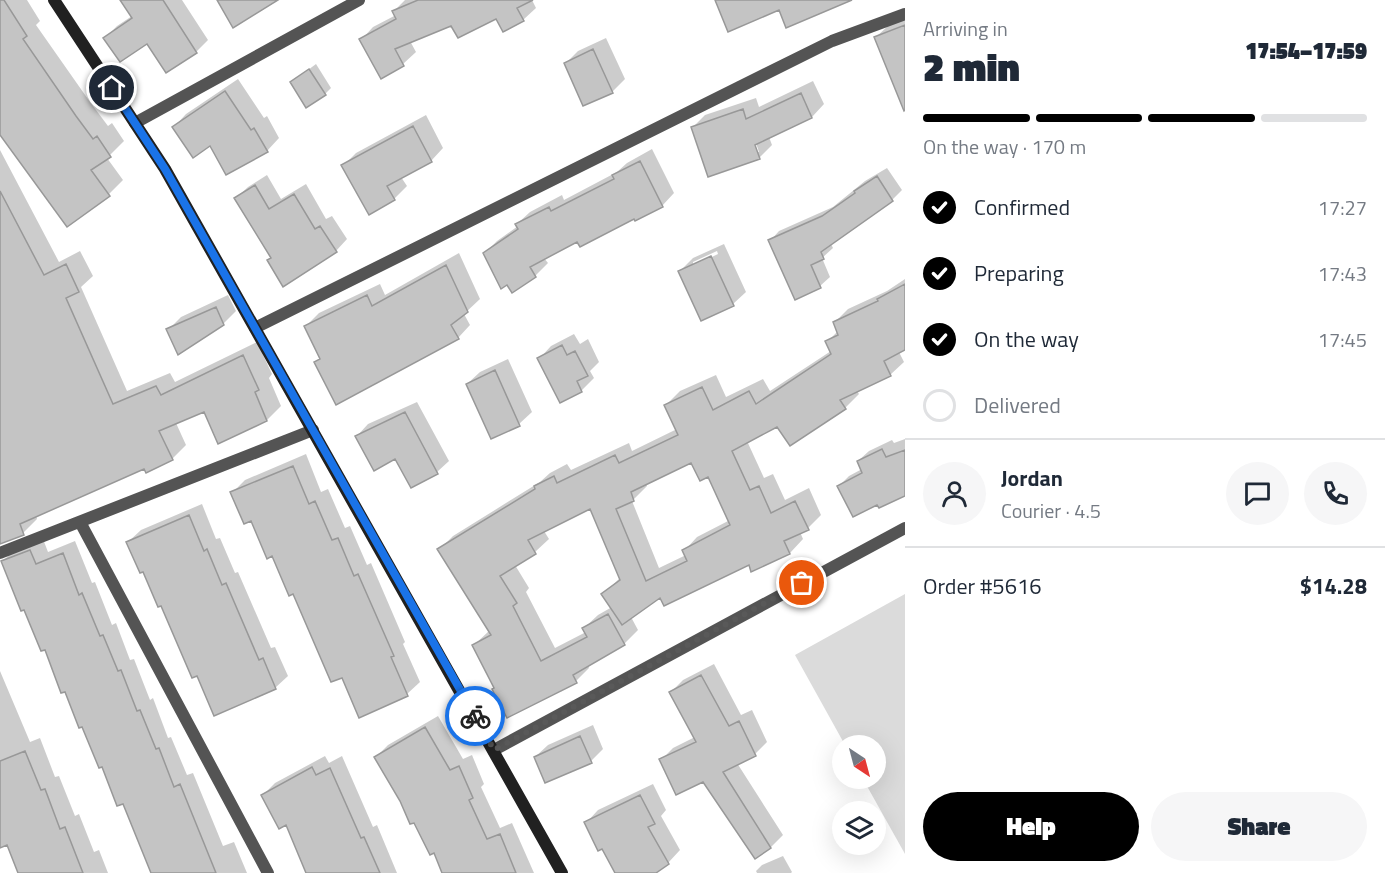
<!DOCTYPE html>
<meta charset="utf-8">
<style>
:root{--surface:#fff;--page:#f6f6f7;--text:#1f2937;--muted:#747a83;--line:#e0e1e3;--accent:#000}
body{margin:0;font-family:"Titillium Web",sans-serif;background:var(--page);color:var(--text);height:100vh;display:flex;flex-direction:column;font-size:22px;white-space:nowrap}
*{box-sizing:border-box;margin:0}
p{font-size:20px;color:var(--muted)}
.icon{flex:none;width:33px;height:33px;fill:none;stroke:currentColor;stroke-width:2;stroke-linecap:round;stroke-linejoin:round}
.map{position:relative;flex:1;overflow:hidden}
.drawer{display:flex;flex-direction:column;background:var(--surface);width:480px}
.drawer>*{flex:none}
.needle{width:39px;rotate:144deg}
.controls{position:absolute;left:832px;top:735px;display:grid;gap:12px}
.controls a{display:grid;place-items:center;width:54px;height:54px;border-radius:50%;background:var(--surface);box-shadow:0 6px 24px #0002;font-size:30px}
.pin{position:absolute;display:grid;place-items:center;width:51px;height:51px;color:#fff;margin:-26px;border:3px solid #fff;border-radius:50%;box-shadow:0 2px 6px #0007}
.courier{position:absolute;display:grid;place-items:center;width:60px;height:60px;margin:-30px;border:4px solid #1a73e8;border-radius:50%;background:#fff;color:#222;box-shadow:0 2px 8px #0007}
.head em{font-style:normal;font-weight:800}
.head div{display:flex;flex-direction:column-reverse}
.head{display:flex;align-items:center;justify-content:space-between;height:102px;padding:0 18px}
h1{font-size:39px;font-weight:800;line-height:45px}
.bar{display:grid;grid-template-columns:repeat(4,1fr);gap:9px 6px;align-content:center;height:72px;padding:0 18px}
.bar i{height:8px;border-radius:4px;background:var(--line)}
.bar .current{background:var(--accent)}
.bar p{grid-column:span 4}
.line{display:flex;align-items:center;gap:15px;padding:0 18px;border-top:2px solid var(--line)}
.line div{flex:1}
.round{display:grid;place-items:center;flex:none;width:63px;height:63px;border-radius:32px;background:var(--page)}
ol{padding:0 18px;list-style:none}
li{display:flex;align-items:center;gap:18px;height:66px}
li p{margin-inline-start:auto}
li .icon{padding:6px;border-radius:50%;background:var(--accent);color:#fff;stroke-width:4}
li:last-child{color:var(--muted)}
li i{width:33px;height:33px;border:3px solid var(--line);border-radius:50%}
.primary-button{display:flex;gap:12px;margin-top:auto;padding:12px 18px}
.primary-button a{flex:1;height:69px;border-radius:36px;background:var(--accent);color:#fff;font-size:24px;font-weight:800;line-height:69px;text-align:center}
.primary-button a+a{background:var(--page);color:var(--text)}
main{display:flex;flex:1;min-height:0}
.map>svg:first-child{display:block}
.green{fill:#dbdbdb}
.shadow{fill:#0003;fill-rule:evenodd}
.building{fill:#c4c4c4;stroke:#989898;stroke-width:1.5;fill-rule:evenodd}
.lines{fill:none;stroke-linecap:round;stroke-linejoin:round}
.street{stroke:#545454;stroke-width:12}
.secondary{stroke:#212121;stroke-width:12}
.done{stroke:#595959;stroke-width:6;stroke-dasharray:0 10.8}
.route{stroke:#1a73e8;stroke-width:8}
</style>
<main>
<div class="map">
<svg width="905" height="873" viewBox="0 0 905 873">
<rect width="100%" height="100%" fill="#fff"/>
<path class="green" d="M905 594V854L863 779 876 778V746L845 745 795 655Z"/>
<path class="shadow" d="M0 0H27L40 21 36 25 90 102 108 126 112 123 124 141 107 158 123 180 109 194 67 225 0 133Z
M122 0H182L208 40 196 52 147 42 105 38 117 26 132 16Z
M405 0H532L536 8 523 20 497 17 452 24 410 41 416 52 403 64 381 76 361 40 373 27 396 15 394 11Z
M905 18V65L876 37 889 25Z
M606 38 625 79 612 92 566 63 578 51Z
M316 64 331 88 325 94 292 82Z
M238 79 264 118 267 116 279 138 267 151 211 144 174 127 186 114Z
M813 81 824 104 812 117 769 137 772 145 759 158 693 127 705 115 756 98 759 107ZM754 137 759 152H756L751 138Z
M426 115 443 148 431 161 401 177 407 186 394 199 343 166 356 153Z
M652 149 674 193 662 206 578 240 544 258 548 263 535 276 485 253 497 241 518 226 517 224 530 212 562 195 564 200 617 172 627 163Z
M0 150 59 262 80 251 93 276 81 287 127 391 170 373 175 382 257 342 272 374 269 378 281 406 267 420 205 410 176 423 186 445 172 459 145 467 36 515 37 519 23 533 0 543Z
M887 168 902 190 892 200 831 244 833 248 822 258 830 277 820 286 770 241 779 231 833 207 865 181Z
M267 175 281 199 306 184 326 219 332 216 347 239 336 251 272 257 236 198 248 187Z
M724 244 746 292 733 304 680 271 693 258ZM717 251 718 254 693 266V262Z
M459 253 480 299 464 314 470 325 458 338 316 363 321 358 306 326 319 313 380 284 385 295Z
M905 279V349L899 352 904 362 890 375 857 391 859 394 845 408 778 425 747 441 764 478 773 474 785 500 809 488 821 515 808 528 800 532 803 539 790 553 752 570 749 563 661 596 631 617 638 630 624 644 588 664 589 668 576 681 495 687 474 645 489 631 439 550 453 536 540 482 550 473 567 464 571 470 629 443 632 451 677 429 666 405 680 391 716 375 726 397 763 379 770 391 831 351 827 342 838 331 835 322 848 309 887 291ZM692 461 709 475 730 520 697 537 684 551 686 555 659 568 632 501 647 486 646 483ZM590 507 621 577 603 594 612 607 598 615 584 628 586 632 555 648 526 592 529 588 515 565 535 552 549 539 544 531Z
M228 295 236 311 223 324 168 330 181 317Z
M574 334 580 344 588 339 599 362 590 371 594 378 581 391 539 359 551 346Z
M508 359 532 412 519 424 492 437 467 384 480 372Z
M417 402 449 461 437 472 396 457 357 436 368 424Z
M905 439V494L839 486 849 476 862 469 858 461 869 451 892 440 894 443Z
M306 454 321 492 328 489 345 528 350 526 367 565 371 563 405 642 403 644 420 682 407 694 342 676 251 519 232 493 245 480Z
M202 504 216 539 220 538 235 573 238 572 271 648 275 647 288 676 275 688 198 674 128 542 141 530Z
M43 539 48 552 75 541 92 583 95 582 112 625 116 623 130 660 134 659 150 700 153 698 168 738 171 737 187 775 193 773 223 846 234 842 247 873H166L102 765 3 561 15 549Z
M714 664 741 715 752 710 767 742 755 754 737 763 783 835 771 847 755 857 703 780 661 760 673 748 695 737 671 692 683 680Z
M0 671 30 742 40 738 55 777 59 776 75 816 79 814 94 852 99 850 108 873H20L8 843 0 836Z
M438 716 463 759 472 755 484 784 481 787 500 828 512 823 534 873H444L435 851 376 757 388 745Z
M593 725 603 749 591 761 535 757 548 745Z
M325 756 329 763 342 756 373 827 377 825 397 873H307L287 823 263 795 275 783Z
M653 784 666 810 661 816 680 850 668 863 653 873H617L586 823 598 810Z
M783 856 792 872 791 873H757L756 871 762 865Z"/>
<path class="building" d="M0 0H4L27 36 23 39 76 116 93 139 97 136 111 157 91 170 110 196 67 227 0 135Z
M120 0H163L197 53 166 73 147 44 120 62 103 38 132 18Z
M217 0H278L233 28Z
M418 0H533L517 8 524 21 503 32 496 19 458 38 451 26 395 49 404 66 381 79 359 39 396 19 392 11Z
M715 0H852L786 28 779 10 728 32Z
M905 25V110L904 111 874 37Z
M593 49 613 93 583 106 564 63Z
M309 69 326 95 306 108 290 82Z
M225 91 251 130 254 128 268 152 226 175 210 146 193 158 172 127Z
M801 93 812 118 755 145 760 159 708 177 691 127 743 109 746 119Z
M413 126 432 162 387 186 395 200 369 215 341 165Z
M640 161 663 207 635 221 634 219 580 247 577 242 530 267 536 277 512 293 507 285 501 289 483 253 518 229 515 224 549 207 551 211 614 179 612 175Z
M877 176 893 201 821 252 824 259 811 265 821 288 795 300 768 240 822 216 855 193 854 191Z
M255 185 269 209 294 194 315 229 320 226 337 252 283 287 267 260 271 258 234 198Z
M0 191 44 275 66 264 79 292 66 298 113 404 156 386 161 395 243 355 259 390 255 392 267 421 218 444 204 412 159 431 173 460 146 473 144 469 20 524 24 535 0 544Z
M711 256 734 306 701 321 678 271Z
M446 265 468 312 451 325 459 339 336 405 314 362 320 359 304 326 367 295 372 306Z
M905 284V350L884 361 891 376 840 400 846 409 790 446 777 427 732 451 750 490 759 486 771 513 795 501 809 530 784 541 790 554 751 572 749 565 664 606 660 598 622 625 601 594 620 580 590 509 528 540 536 554 500 576 517 603 513 606 541 661 587 637 582 628 608 614 625 645 573 675 577 683 507 718 492 689 494 688 472 645 491 635 437 549 535 489 534 486 554 476 557 483 615 455 619 463 678 435 664 405 702 387 713 410 749 391 756 404 831 354 825 341 838 335 833 322 878 301 877 299ZM691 463 700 481 708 477 730 525 682 550 687 561 646 581 616 509 634 501 631 492Z
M216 307 224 325 178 355 166 329Z
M562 345 567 355 575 351 588 376 577 381 582 392 560 403 537 358Z
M495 370 520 426 491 439 466 384Z
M405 412 438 474 411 488 395 459 374 471 355 436Z
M882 449 886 457 905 450V496L879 508 877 505 853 517 837 486 862 473 857 461Z
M293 466 309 504 315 501 332 540 338 538 354 576 358 574 394 656 391 657 408 696 359 718 342 678 331 682 293 594 289 596 272 556 267 559 251 521 244 524 230 492Z
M189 515 204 551 207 549 222 585 226 583 259 660 263 658 276 689 214 716 197 676 192 678 161 606 158 607 143 572 140 573 126 542Z
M30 550 36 564 63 553 79 595 82 593 100 636 103 635 118 671 121 670 137 711 140 710 156 749 159 748 174 787 180 784 216 873H151L123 804 117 806 102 767 99 768 82 727 79 728 65 692 61 693 45 650 41 651 24 610 21 611 1 561Z
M701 675 729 726 739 721 756 756 723 772 771 848 755 859 703 782 676 795 659 759 696 742 669 692Z
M425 727 450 770 459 766 473 798 469 800 487 839 500 834 516 873H442L434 853 430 855 414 823 410 824 400 801 374 757Z
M580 736 592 763 545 783 534 757Z
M25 751 41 790 45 789 60 829 65 827 83 873H18L7 845 0 848V761Z
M312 767 316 775 330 768 361 838 364 837 380 873H306L286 825 279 829 261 795Z
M640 795 655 824 648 827 669 864 656 873H615L602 849 598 851 584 822Z"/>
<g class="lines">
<path class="street" d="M135 123 359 0
M255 328 832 41 905 14
M80 522 268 873
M0 553 313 430
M494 750 905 528"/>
<path class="secondary" d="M54 0 165 169 562 873"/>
</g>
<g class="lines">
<path class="done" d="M475 716 494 750 802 583"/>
<path class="route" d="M112 88 165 169 475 716"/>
</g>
</svg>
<div class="controls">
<a><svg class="needle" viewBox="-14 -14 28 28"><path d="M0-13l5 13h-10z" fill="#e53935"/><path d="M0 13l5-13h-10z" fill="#747a83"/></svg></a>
<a><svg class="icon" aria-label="layers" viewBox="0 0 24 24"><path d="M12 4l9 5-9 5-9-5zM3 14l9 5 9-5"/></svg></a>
</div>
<div class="pin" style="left:802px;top:583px;background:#ea580c"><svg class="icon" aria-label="bag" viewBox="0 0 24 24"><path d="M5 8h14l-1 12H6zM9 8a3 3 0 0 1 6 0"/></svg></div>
<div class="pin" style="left:112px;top:88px;background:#1f2937"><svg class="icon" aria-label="home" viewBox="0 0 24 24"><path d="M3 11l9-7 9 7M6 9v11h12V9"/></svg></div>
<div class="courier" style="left:475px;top:716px"><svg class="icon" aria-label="bike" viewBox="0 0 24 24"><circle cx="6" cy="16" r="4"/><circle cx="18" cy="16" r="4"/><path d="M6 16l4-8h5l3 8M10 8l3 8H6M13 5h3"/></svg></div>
</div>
<section class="drawer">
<div class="head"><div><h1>2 min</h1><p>Arriving in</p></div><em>17:54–17:59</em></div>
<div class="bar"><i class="current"></i><i class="current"></i><i class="current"></i><i></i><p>On the way · 170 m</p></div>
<ol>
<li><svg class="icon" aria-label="check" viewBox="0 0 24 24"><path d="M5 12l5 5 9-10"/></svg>Confirmed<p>17:27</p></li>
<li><svg class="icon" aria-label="check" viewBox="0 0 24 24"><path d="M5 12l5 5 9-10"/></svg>Preparing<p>17:43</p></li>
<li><svg class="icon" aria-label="check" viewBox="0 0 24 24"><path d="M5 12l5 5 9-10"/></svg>On the way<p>17:45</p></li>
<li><i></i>Delivered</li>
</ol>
<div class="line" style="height:108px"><a class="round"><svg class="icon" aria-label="person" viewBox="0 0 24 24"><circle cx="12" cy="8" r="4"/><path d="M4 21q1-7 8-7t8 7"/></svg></a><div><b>Jordan</b><p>Courier · 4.5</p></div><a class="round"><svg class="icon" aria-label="chat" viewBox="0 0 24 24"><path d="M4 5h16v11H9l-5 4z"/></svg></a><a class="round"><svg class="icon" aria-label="phone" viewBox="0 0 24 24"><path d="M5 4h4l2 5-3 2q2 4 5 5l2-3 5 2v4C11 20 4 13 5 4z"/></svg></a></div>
<div class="line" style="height:78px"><div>Order #5616</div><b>$14.28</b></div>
<div class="primary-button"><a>Help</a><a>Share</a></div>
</section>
</main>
